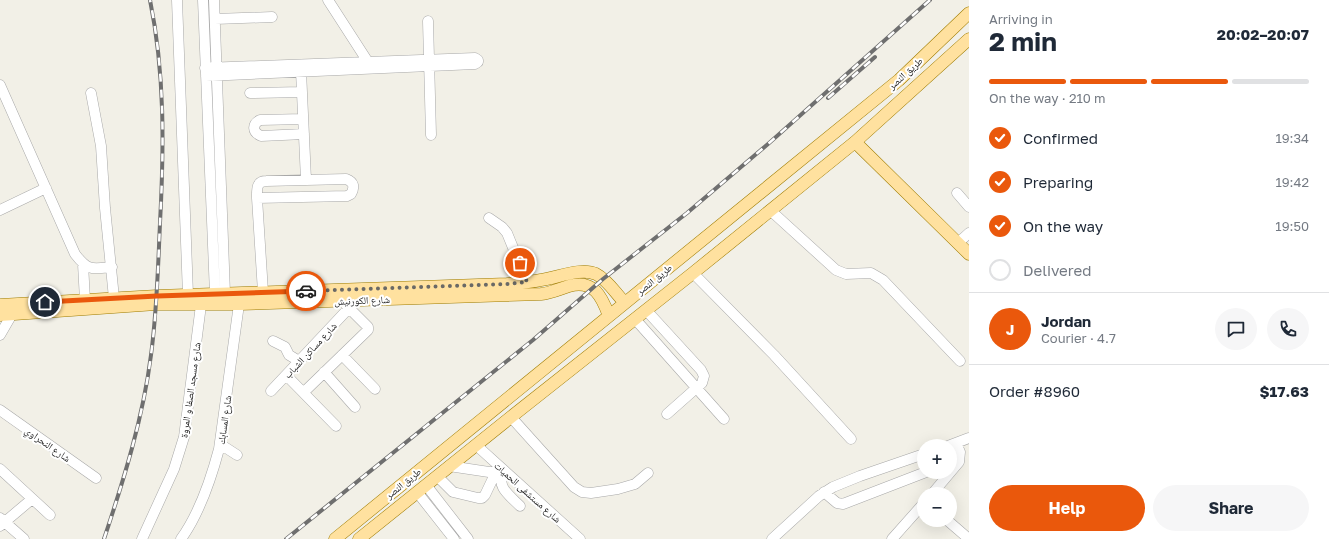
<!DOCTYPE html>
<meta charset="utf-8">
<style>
:root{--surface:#fff;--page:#f6f6f7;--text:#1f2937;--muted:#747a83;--line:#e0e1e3;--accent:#ea580c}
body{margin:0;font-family:"Golos Text","Noto Naskh Arabic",sans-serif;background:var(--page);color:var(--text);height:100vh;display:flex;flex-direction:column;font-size:15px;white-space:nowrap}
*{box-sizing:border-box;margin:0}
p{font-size:13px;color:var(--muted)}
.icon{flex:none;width:22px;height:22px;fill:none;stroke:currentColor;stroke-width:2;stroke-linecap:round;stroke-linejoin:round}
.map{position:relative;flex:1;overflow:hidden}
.sheet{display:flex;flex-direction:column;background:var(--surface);width:360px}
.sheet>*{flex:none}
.tools{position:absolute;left:917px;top:439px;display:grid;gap:8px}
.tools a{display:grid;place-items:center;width:40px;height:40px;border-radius:50%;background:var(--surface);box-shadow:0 4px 16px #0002;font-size:20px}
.pin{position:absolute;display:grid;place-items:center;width:34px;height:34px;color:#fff;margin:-17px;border:2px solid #fff;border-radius:50%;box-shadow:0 1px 4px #0007}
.courier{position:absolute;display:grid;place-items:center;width:40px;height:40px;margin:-20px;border:3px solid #ea580c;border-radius:50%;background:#fff;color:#222;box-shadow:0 1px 5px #0007}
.overview em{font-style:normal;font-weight:700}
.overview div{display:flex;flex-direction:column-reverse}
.overview{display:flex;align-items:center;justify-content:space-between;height:68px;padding:0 20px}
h1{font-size:26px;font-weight:700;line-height:30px}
.bar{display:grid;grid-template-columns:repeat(4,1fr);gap:6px 4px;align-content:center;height:48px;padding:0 20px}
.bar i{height:5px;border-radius:3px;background:var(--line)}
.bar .current{background:var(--accent)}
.bar p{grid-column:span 4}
.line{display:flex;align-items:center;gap:10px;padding:0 20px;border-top:1px solid var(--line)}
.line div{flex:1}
.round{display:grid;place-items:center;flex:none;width:42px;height:42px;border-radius:21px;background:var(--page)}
ol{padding:0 20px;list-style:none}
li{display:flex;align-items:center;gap:12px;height:44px}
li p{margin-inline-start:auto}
li .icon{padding:4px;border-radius:50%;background:var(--accent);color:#fff;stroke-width:4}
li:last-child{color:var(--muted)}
li i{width:22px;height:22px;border:2px solid var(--line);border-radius:50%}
.action{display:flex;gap:8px;margin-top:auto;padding:8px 20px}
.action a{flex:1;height:46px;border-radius:24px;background:var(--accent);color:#fff;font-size:16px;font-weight:700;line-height:46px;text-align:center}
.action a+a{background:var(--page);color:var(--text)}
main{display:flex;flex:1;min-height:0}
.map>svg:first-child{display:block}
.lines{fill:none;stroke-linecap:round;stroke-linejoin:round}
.minor-casing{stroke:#a8a8a8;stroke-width:11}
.major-casing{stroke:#9e7c00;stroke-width:13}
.minor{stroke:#fff;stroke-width:10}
.major{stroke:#ffe19f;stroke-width:12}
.rail-casing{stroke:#6f6f6f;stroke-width:4}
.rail{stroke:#fff;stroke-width:2.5;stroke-dasharray:8;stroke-linecap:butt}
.done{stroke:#6a6966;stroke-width:4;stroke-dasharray:0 7.2}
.route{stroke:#ea580c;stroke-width:5}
.labels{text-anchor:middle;stroke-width:4;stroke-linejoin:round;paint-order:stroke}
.street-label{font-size:10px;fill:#212121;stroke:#fff}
</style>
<main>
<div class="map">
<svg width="969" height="539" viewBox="0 0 969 539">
<rect width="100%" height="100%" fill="#f2f0e7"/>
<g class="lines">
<defs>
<path id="minor" d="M177 0 188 295
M203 0 215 294
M214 0 225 294
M328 0 368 62
M215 19 272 17
M428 21 431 135
M205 68 475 58 478 60V62L475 64 206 76
M301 71 306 180
M0 85 75 254C88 271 91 269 112 267
M91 93 101 146 105 208 114 298
M250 93 302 92
M303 119 260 120C252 124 252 132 261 136L304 134
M957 193 969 207
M257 198 347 196 351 194C355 187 354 182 346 179L266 181C256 181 257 190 257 198L263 292
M0 210 46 188
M770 210 836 270 846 274 871 273 883 280 960 361
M489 218 502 227 507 233 527 282
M958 243 969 233
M83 264 85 300
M693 273 774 355 851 439
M646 310 701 370 704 376 702 383 667 414
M635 319 724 419
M0 335 15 309
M273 341 285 347 289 355 299 361
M342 355 375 389
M324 372 355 407
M286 375 336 426
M271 391 349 308
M304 392 368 330V327L342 301
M0 410 96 478
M511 417 574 487 582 492 591 493 618 489 635 484 648 473
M220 444 237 455
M476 445 580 539
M948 446 969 438
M449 466 489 472 501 471
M0 469 50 515
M505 472C494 485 510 496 520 506
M437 476 453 492 478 498H482L485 495 496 472
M426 485 468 539
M417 492 454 539
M824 492 837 503 843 504 926 472
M932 494 959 462 960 452 956 443
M0 518 24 539
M947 520 969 539
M0 526 32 499
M142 539 174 469 184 437 201 305
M181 539C199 514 211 479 219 449L240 297
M772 539 819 496 833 487 860 476 924 454
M892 539 924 503"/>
<path id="major" d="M855 142 969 254
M0 305 157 296 507 284C518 283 530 282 541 280 557 278 581 267 596 274 608 280 616 294 625 303
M0 315 156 304H240L541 294C551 293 559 289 569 286 594 279 602 297 609 316
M335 539 899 80 969 13
M359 539 511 417 693 273 855 142 969 39"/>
</defs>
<use href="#minor" class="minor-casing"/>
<use href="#major" class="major-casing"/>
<use href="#minor" class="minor"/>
<use href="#major" class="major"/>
<defs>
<path id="rail" d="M828 98 875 57
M104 539C124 479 143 418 151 355 157 311 158 267 160 223 164 148 165 73 150 0
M286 539 533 340 603 279 687 213 768 144 930 0"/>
</defs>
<use href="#rail" class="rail-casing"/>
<use href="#rail" class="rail"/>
</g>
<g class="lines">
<path class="done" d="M306 291 507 284 527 282 520 263"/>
<path class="route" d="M45 302 157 296 306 291"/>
</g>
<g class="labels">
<g class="street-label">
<text transform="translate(905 73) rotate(-42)" y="4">طريق النصر</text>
<text transform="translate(654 279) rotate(-39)" y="4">طريق النصر</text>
<text transform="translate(362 300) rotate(-2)" y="4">شارع الكورنيش</text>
<text transform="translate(310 350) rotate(-47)" y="4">شارع مساكن الشباب</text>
<text transform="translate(190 390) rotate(-82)" y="4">شارع مسجد الصفا و المروة</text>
<text transform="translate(224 420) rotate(-82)" y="4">شارع المسابك</text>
<text transform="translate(48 444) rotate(35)" y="4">شارع النحراوي</text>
<text transform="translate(403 483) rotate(-39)" y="4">طريق النصر</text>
<text transform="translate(528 492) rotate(42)" y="4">شارع مستشفى الحميات</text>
</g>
</g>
</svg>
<div class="tools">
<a>+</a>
<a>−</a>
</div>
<div class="pin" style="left:520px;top:263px;background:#ea580c"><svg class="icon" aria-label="bag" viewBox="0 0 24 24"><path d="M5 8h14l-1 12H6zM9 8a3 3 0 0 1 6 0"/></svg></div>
<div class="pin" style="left:45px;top:302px;background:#1f2937"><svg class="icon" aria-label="home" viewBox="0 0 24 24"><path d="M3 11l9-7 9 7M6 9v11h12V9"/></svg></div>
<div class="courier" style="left:306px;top:291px"><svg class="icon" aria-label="car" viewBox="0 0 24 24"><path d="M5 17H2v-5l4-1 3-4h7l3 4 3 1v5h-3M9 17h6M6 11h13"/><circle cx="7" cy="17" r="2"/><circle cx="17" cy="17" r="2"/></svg></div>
</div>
<section class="sheet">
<div class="overview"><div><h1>2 min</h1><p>Arriving in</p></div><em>20:02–20:07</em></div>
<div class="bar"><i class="current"></i><i class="current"></i><i class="current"></i><i></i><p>On the way · 210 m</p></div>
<ol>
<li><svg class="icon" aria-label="check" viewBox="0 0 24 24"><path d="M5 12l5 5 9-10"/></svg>Confirmed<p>19:34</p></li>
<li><svg class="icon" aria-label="check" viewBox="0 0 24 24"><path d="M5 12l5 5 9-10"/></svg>Preparing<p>19:42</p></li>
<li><svg class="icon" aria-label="check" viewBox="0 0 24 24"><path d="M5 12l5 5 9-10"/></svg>On the way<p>19:50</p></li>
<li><i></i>Delivered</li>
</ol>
<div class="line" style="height:72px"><b class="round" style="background:var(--accent);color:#fff">J</b><div><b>Jordan</b><p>Courier · 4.7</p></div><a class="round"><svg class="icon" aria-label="chat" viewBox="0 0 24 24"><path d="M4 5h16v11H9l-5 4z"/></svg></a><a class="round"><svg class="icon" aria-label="phone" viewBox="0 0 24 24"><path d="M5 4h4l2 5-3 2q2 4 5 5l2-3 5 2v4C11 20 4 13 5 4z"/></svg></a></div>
<div class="line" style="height:52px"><div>Order #8960</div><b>$17.63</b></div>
<div class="action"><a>Help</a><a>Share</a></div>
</section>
</main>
